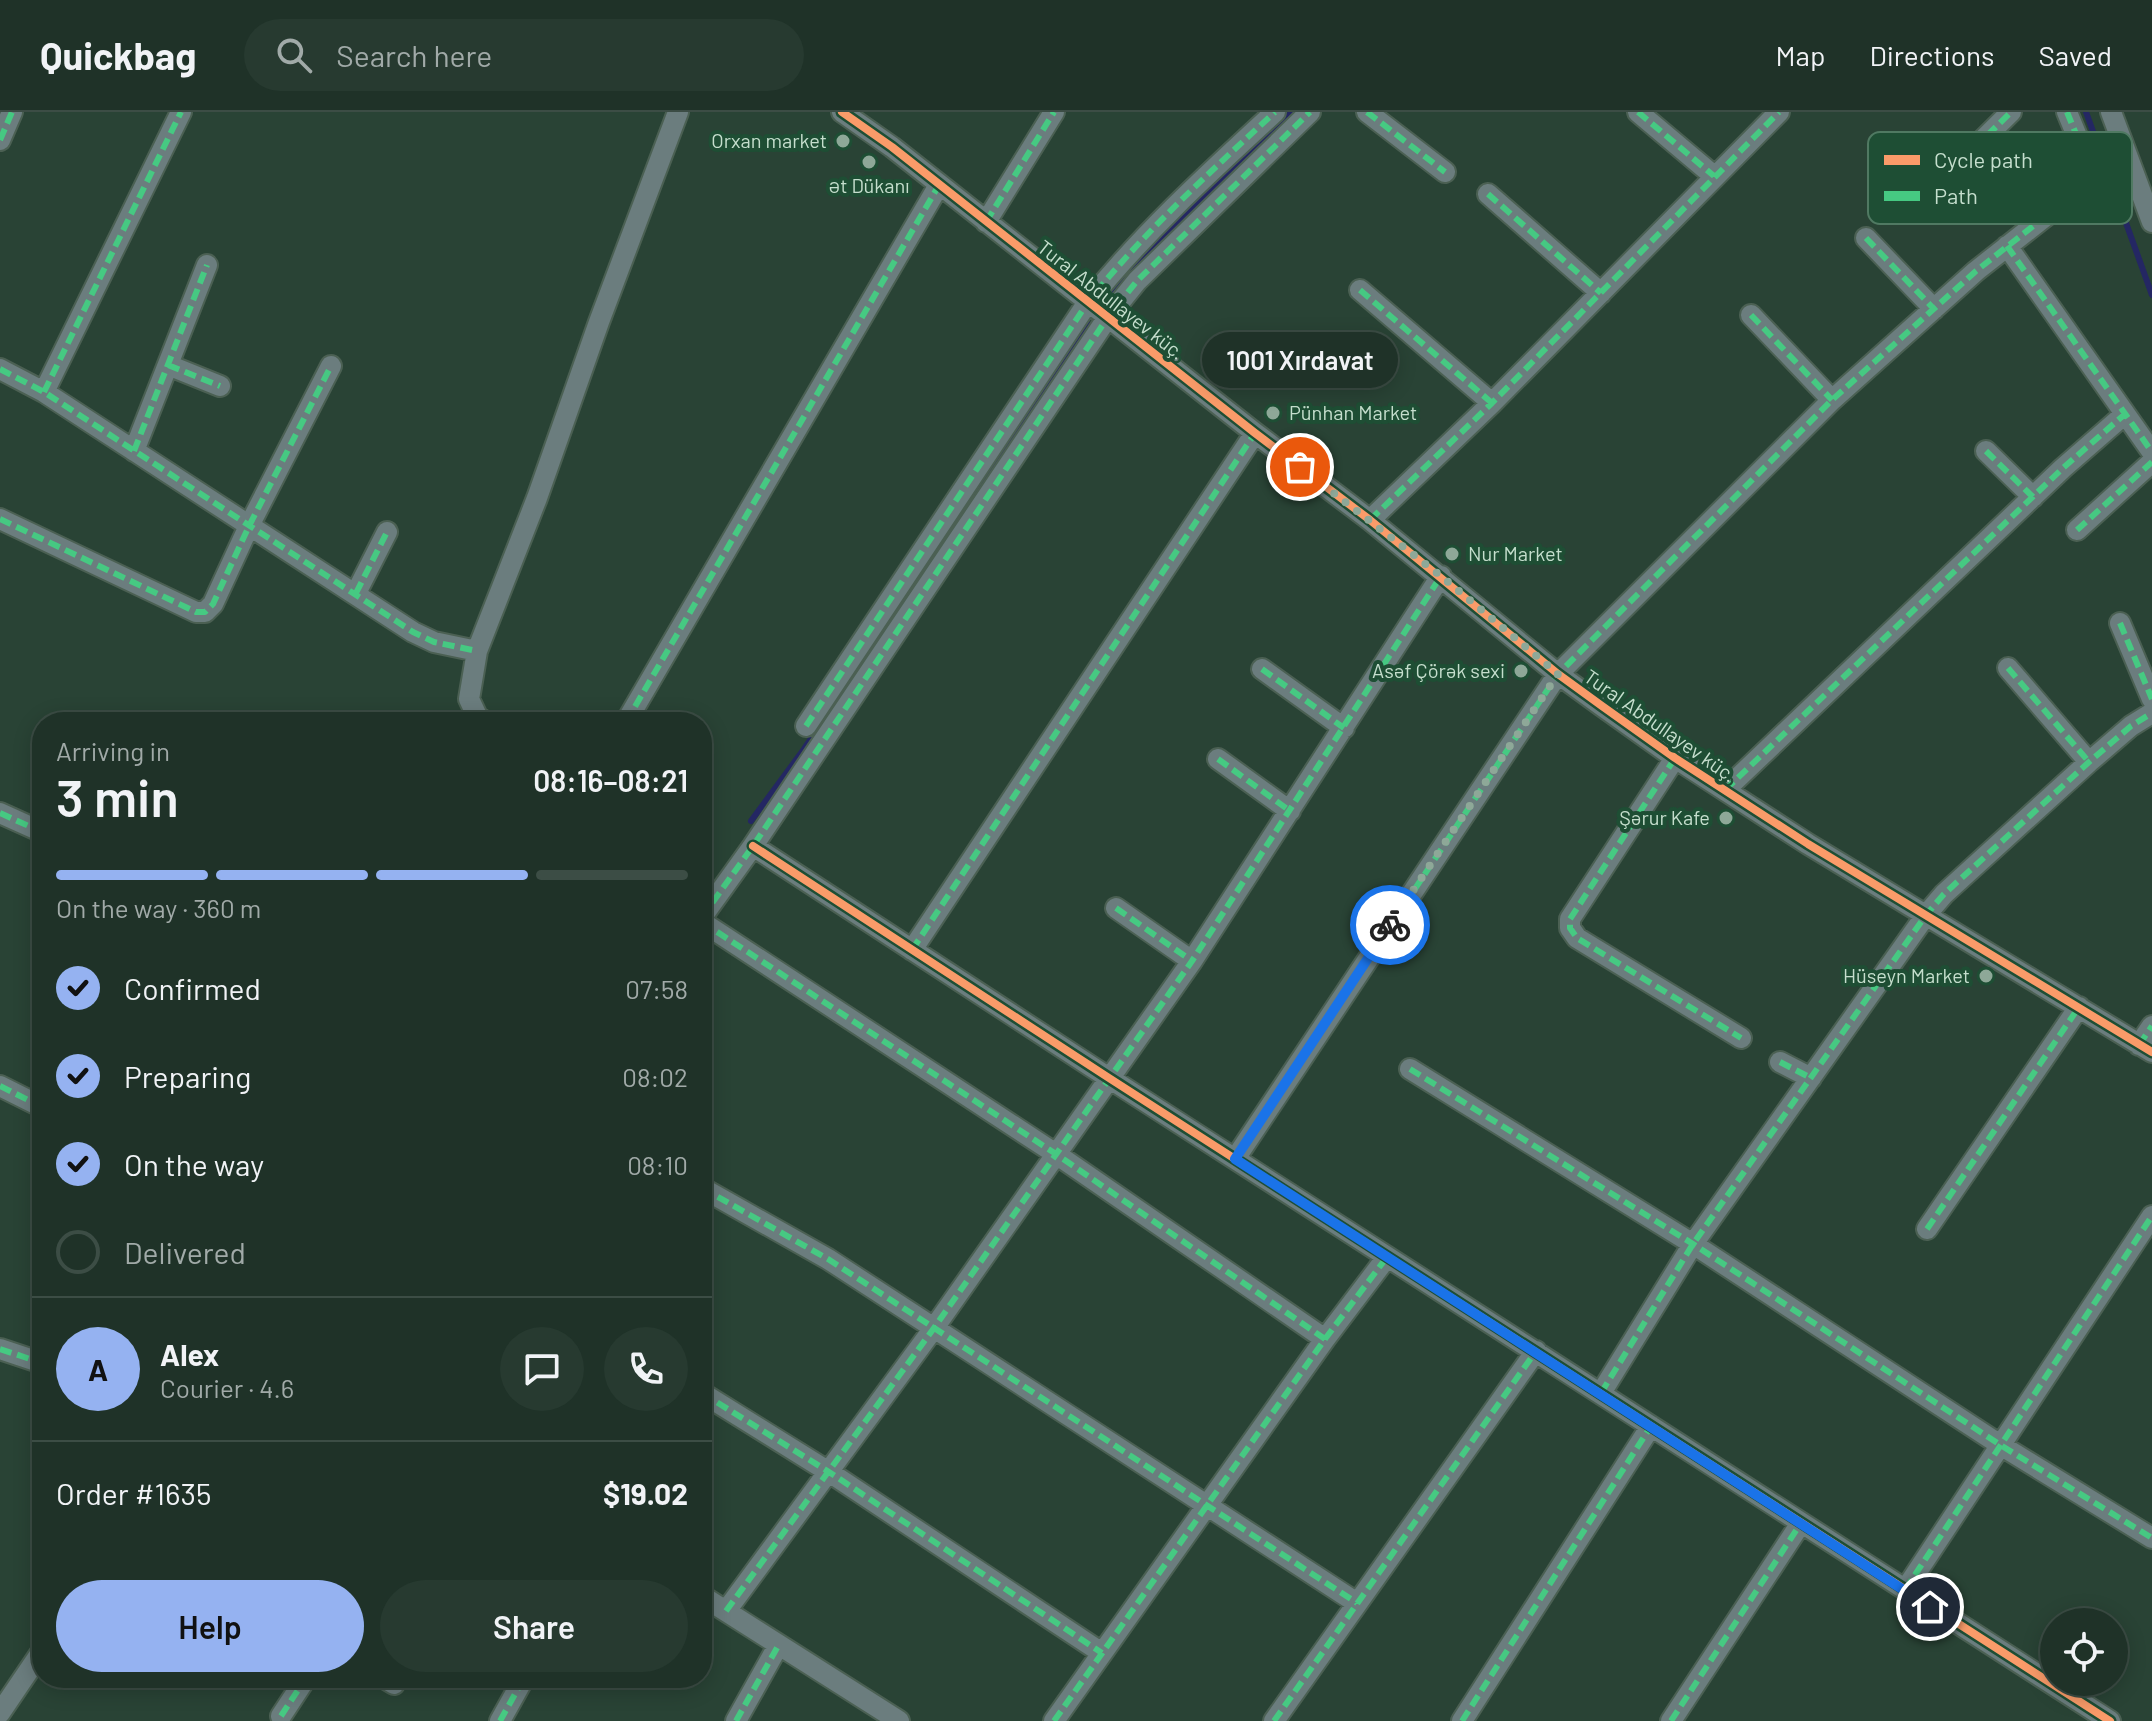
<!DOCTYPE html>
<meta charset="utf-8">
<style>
:root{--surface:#1f3228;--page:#273a30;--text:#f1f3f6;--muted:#a1aaa8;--line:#3c4d45;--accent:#95b2f1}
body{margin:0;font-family:Barlow,sans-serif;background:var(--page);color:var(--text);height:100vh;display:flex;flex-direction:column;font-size:30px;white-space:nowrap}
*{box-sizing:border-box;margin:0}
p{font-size:26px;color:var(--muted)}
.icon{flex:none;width:44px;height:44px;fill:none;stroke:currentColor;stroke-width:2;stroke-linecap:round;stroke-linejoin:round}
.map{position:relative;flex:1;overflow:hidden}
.drawer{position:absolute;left:32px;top:600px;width:680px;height:976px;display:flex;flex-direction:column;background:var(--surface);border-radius:32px;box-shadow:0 4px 20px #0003,0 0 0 2px var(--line)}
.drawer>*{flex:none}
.tools{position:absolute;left:2040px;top:1496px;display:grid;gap:16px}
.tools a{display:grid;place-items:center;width:88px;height:88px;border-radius:50%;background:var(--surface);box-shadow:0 4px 20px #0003,0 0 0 2px var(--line);font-size:40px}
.pin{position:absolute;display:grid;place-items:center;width:68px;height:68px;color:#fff;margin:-34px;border:4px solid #fff;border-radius:50%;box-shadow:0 2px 8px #0007}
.courier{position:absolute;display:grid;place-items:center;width:80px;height:80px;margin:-40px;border:6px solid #1a73e8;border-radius:50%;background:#fff;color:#222;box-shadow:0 2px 10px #0007}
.bubble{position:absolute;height:56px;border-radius:28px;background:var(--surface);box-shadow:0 4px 20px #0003,0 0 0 2px var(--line);font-size:26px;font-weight:600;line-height:56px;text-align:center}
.head em{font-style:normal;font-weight:600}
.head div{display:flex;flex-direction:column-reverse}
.head{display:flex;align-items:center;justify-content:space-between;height:136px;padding:0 24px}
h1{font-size:52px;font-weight:600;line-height:60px}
.bar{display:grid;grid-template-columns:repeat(4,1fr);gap:12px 8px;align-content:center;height:96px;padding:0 24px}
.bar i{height:10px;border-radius:6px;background:var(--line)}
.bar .current{background:var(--accent)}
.bar p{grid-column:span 4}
.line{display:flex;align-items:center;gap:20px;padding:0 24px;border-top:2px solid var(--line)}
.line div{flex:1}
.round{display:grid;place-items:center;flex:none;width:84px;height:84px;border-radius:42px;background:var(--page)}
ol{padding:0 24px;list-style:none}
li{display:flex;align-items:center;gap:24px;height:88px}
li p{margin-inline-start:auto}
li .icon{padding:8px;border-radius:50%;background:var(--accent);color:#111;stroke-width:4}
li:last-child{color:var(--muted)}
li i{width:44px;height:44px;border:4px solid var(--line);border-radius:50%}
.cta{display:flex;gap:16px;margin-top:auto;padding:16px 24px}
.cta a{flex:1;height:92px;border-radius:48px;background:var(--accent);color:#111;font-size:32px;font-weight:600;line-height:92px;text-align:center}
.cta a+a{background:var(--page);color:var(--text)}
header{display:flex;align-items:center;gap:48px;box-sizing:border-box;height:112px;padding:0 40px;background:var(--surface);border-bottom:2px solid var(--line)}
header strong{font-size:38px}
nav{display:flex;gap:44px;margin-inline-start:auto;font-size:28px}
.search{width:560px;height:72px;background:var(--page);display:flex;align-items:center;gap:20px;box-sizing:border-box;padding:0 28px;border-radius:44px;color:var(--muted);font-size:30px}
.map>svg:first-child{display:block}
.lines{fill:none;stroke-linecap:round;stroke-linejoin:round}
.stream{stroke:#242763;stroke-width:6}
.minor-casing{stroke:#4b6053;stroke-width:24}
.minor{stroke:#6b7d7e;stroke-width:20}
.quiet{stroke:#46c982;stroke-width:6;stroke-dasharray:12 6;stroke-linecap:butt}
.cycleway-casing{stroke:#1e4e34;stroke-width:13}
.cycleway{stroke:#fa9b69;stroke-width:8}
.done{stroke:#8ea898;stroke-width:8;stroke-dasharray:0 14.4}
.route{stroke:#1a73e8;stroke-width:10}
.poi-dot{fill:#8ea898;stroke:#1e4e34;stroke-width:3}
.labels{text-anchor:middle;stroke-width:8;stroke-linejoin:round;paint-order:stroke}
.poi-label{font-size:20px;fill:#c5decd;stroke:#1e4e34;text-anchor:end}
.street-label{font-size:20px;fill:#c5decd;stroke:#1e4e34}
.key{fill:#1e4e34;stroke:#507962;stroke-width:2}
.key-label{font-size:22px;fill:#c5decd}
</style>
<header>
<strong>Quickbag</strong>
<div class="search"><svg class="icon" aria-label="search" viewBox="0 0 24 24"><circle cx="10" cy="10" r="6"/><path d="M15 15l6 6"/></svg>Search here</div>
<nav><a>Map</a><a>Directions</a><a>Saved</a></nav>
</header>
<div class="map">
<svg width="2152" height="1609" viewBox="0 0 2152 1609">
<rect width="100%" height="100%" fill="#294335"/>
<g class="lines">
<path class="stream" d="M2086 0 2152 183
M1108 184 1164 124 1292 0
M751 709 804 637 1090 213"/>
<defs>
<path id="minor" d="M842 0 892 35 1255 321 1370 408 1558 562 1602 594 1675 646 1808 732 2152 940
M1367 0 1445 60
M1638 0 1714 64
M2111 0 2152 110
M0 28 12 0
M1936 74 2011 0
M1488 82 1601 181
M986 110 1054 0
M1866 126 1934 197
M2007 134 2152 340
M1360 178 1492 291
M1751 203 1832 288
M168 253 220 274
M0 257 44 280 413 520 434 530 477 539
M44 280 181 0
M134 339 207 153
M1986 339 2033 385
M0 407 196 500H205L213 492 249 414 331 254
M1370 408 1492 291 1779 0
M2077 418 2152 350
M356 481 387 420
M2120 511 2152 587
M2008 556 2089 650
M1262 557 1344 616
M485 610 477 604 469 587 477 539 537 386 599 210 678 0
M626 610 939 73
M806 614 1088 190C1144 120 1210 60 1275 0
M1675 646 1570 807V816L1577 826 1741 926
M1218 647 1290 699
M1725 678 2063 356 2125 302
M0 701 42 720
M753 734 1109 966 2110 1609
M1116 796 1192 849
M702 805 753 734 1108 205 1137 169 1310 0
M702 810 1056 1042 1325 1227
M912 838 1255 321
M2139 933 2152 914
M1780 950 1811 966
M1410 957 1693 1132 2002 1334 2152 1426
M0 974 42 995
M1235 1047 1558 562 1832 288 1976 159 2079 78 2088 66V51L2067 0
M702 1076 828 1147 1357 1491
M1927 1117 2079 895
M0 1237 42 1251
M702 1281 829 1360 1102 1541
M1601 1281 1693 1132 1926 803 1944 782 2089 650 2131 614 2152 601
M1905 1478 2152 1104
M702 1484 899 1609
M726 1499 934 1216 1192 849 1441 464
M384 1566 394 1572
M0 1601 42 1539
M281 1604 306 1566
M500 1609 524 1566
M736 1609 778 1534
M1054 1609 1325 1227 1387 1145
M1274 1609 1536 1239
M1462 1609 1651 1314
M1671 1609 1801 1411"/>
</defs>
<use href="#minor" class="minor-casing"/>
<use href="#minor" class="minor"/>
<path class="quiet" d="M1367 0 1445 60
M1638 0 1714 64
M0 28 12 0
M1936 74 2011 0
M1488 82 1601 181
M986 110 1054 0
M1866 126 1934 197
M2007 134 2152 340
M1360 178 1492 291
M1751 203 1832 288
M168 253 220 274
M0 257 44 280 413 520 434 530 477 539
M44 280 181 0
M134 339 207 153
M1986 339 2033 385
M0 407 196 500H205L213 492 249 414 331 254
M1370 408 1492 291 1779 0
M2077 418 2152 350
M356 481 387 420
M2120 511 2152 587
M2008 556 2089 650
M1262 557 1344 616
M626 610 939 73
M806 614 1088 190C1144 120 1210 60 1275 0
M1675 646 1570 807V816L1577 826 1741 926
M1218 647 1290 699
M1725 678 2063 356 2125 302
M0 701 42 720
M1116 796 1192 849
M702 805 753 734 1108 205 1137 169 1310 0
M702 810 1056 1042 1325 1227
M912 838 1255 321
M2139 933 2152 914
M1780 950 1811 966
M1410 957 1693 1132 2002 1334 2152 1426
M0 974 42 995
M1235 1047 1558 562 1832 288 1976 159 2079 78 2088 66V51L2067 0
M702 1076 828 1147 1357 1491
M1927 1117 2079 895
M0 1237 42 1251
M702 1281 829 1360 1102 1541
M1601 1281 1693 1132 1926 803 1944 782 2089 650 2131 614 2152 601
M1905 1478 2152 1104
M726 1499 934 1216 1192 849 1441 464
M384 1566 394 1572
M281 1604 306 1566
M500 1609 524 1566
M736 1609 778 1534
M1054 1609 1325 1227 1387 1145
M1274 1609 1536 1239
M1462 1609 1651 1314
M1671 1609 1801 1411"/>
<defs>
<path id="cycleway" d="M842 0 892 35 1255 321 1370 408 1558 562 1602 594 1675 646 1808 732 2152 940
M753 734 1109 966 2110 1609"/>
</defs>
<use href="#cycleway" class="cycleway-casing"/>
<use href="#cycleway" class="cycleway"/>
</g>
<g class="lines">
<path class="done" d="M1300 355 1441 464 1558 562 1390 813"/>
<path class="route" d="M1390 813 1235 1047 1930 1495"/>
</g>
<g class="poi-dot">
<circle cx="843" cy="29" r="8"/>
<circle cx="869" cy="50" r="8"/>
<circle cx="1273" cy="301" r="8"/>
<circle cx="1452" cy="442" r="8"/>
<circle cx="1521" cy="559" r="8"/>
<circle cx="1726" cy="706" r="8"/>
<circle cx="1986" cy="864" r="8"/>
</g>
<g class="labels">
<g class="poi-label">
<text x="827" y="36">Orxan market</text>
<text x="869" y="81" text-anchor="middle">Ət Dükanı</text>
<text x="1289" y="308" text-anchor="start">Pünhan Market</text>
<text x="1468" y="449" text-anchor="start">Nur Market</text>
<text x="1505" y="566">Asəf Çörək sexi</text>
<text x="1710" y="713">Şərur Kafe</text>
<text x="1970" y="871">Hüseyn Market</text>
</g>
<g class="street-label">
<text transform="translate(1111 188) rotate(38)" y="7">Tural Abdullayev küç.</text>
<text transform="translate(1660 614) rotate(35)" y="7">Tural Abdullayev küç.</text>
</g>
</g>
<rect x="1868" y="20" width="264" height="92" rx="12" class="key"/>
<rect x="1884" y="43" width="36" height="10" fill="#fa9b69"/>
<rect x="1884" y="79" width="36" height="10" fill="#46c982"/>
<g class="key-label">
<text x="1934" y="56">Cycle path</text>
<text x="1934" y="92">Path</text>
</g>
</svg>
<div class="tools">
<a><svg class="icon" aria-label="locate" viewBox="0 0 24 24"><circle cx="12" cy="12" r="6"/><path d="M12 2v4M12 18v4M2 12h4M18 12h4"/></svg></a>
</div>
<div class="pin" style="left:1300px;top:355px;background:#ea580c"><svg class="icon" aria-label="bag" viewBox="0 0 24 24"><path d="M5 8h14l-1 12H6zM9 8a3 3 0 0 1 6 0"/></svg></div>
<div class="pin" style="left:1930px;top:1495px;background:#1f2937"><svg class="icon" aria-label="home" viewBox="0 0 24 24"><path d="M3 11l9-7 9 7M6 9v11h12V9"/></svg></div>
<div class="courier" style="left:1390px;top:813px"><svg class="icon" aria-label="bike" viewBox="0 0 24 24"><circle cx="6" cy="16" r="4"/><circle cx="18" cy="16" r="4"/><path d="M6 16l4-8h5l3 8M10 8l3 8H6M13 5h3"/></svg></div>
<div class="bubble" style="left:1202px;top:220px;width:196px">1001 Xırdavat</div>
<section class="drawer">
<div class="head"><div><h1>3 min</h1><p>Arriving in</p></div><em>08:16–08:21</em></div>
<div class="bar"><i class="current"></i><i class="current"></i><i class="current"></i><i></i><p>On the way · 360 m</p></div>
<ol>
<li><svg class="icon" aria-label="check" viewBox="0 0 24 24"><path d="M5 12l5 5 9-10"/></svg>Confirmed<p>07:58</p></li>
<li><svg class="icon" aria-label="check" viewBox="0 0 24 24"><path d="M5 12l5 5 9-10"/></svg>Preparing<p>08:02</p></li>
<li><svg class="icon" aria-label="check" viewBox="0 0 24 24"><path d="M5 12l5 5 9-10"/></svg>On the way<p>08:10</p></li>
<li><i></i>Delivered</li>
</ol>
<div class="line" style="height:144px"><b class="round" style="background:var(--accent);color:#111">A</b><div><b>Alex</b><p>Courier · 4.6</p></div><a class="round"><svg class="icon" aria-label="chat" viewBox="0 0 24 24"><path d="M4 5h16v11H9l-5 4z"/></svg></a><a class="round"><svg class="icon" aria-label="phone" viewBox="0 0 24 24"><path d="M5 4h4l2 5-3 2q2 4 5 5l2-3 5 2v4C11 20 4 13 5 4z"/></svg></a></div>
<div class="line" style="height:104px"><div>Order #1635</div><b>$19.02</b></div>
<div class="cta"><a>Help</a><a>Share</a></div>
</section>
</div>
